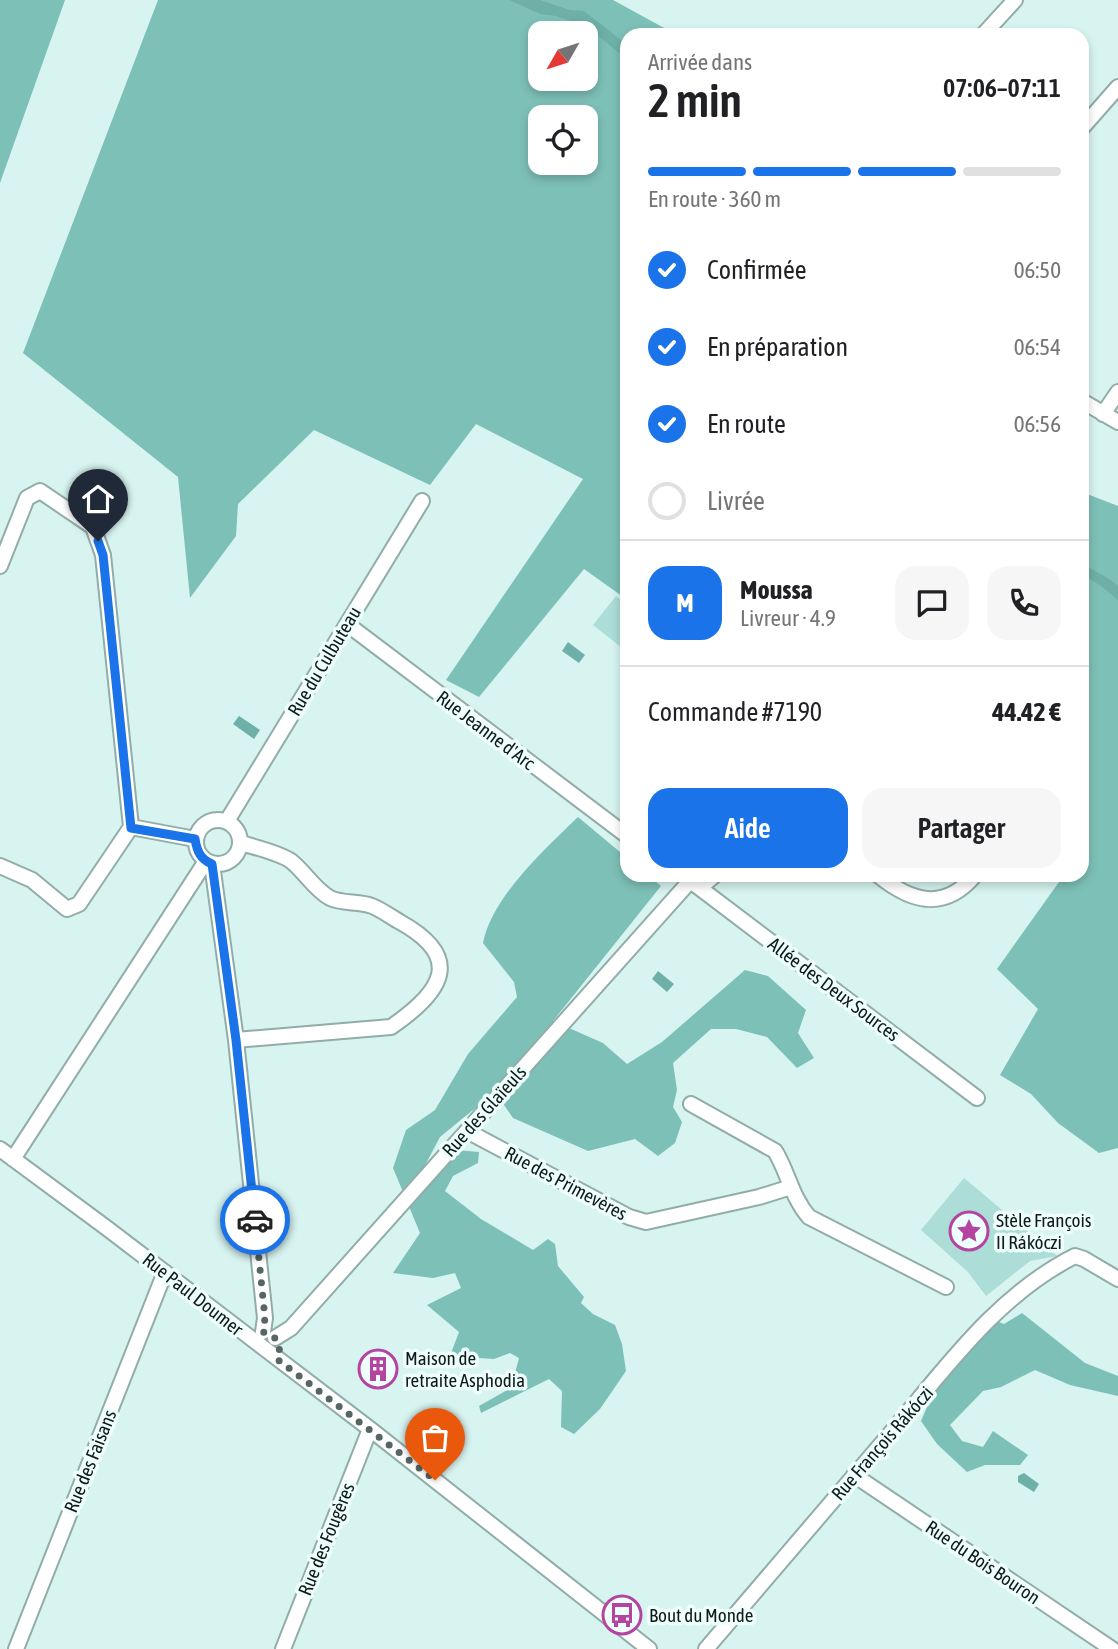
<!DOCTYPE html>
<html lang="fr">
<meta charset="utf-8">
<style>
:root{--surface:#fff;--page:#f6f6f6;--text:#202124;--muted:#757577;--line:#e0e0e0;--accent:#1a73e8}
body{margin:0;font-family:"Asap Condensed",sans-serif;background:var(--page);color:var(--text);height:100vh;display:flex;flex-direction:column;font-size:26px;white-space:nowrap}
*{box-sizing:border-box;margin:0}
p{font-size:23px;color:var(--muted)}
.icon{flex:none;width:38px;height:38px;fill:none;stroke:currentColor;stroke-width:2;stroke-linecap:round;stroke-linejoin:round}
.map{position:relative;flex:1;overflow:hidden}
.panel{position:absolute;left:620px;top:28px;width:469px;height:854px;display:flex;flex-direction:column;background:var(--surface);border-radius:21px;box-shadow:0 4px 10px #0003}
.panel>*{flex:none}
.needle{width:46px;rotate:231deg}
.tools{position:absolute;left:528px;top:21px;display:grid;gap:14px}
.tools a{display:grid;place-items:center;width:70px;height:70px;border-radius:14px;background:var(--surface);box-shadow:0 4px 10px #0003;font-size:35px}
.pin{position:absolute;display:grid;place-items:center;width:60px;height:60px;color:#fff;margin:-72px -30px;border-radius:50% 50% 50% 0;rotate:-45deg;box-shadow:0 0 7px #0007}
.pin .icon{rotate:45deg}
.courier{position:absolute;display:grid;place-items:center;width:70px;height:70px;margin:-35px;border:5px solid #1a73e8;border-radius:50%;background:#fff;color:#222;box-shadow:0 2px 9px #0007}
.overview em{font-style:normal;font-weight:600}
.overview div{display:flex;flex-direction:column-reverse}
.overview{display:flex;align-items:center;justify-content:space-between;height:119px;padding:0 28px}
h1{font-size:46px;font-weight:600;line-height:52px}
.bar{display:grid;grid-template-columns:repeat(4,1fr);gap:10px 7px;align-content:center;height:84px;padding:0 28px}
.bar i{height:9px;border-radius:5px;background:var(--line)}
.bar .on{background:var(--accent)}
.bar p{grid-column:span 4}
.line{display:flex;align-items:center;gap:18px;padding:0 28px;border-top:2px solid var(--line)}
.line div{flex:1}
.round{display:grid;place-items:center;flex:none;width:74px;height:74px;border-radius:21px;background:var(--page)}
ol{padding:0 28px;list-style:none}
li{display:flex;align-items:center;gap:21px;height:77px}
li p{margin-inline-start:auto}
li .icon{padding:7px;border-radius:50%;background:var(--accent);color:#fff;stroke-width:4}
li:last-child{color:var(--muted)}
li i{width:38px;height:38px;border:4px solid var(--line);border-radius:50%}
.button{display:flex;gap:14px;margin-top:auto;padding:14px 28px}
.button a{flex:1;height:80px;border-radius:21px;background:var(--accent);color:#fff;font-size:28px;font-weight:600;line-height:80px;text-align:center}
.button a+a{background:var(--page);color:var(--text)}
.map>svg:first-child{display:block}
.green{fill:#acddd7}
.forest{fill:#7dc0b7;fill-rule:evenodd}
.water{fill:#6eb0a8}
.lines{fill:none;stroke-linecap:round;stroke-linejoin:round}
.street-casing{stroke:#92ada9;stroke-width:18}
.street{stroke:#fff;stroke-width:14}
.done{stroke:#566664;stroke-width:7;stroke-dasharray:0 12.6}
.route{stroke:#1a73e8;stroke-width:9}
.labels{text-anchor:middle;stroke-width:7;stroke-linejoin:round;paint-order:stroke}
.street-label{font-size:19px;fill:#101a19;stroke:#edfefc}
.poi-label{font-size:19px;fill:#101a19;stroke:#edfefc;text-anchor:start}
</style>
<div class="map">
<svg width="1118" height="1649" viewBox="0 0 1118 1649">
<rect width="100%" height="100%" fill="#d7f4f0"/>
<path class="green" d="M616 596 626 604V651L593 625Z
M964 1178 1057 1256 1030 1261 986 1296 968 1272 921 1230Z"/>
<path class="forest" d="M0 0H65L0 183Z
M158 0H613L677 35H626V599L584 569 479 697 446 680 583 479 476 424 430 485 314 430 238 504 236 536 190 598 178 477 23 353ZM541 33H586V79H541ZM541 117H586V163H541Z
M1082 492 1118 506V1148L1099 1153 1058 1123 1031 1094 1000 1075 1038 1009 997 969 1064 875H1082V851L1084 847 1082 844Z
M578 817 626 857V875H648L661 886 553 1021 603 1043 627 1064 662 1042 745 970 768 976 806 1010 798 1033 814 1058 797 1068 767 1037 736 1029H711L673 1063 677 1090 673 1107 682 1122 675 1143 658 1156 635 1139 588 1151 513 1118 495 1092 440 1137 422 1171 430 1175 456 1150 479 1152 478 1163 453 1176 445 1191 481 1219 533 1250 548 1239 555 1244 558 1266 584 1297 581 1303 593 1314 615 1325 622 1344 626 1371 600 1409 574 1434 561 1427 562 1391 549 1379 481 1413 479 1406 511 1388 519 1358 510 1353 494 1359 450 1356 459 1332 427 1305 461 1288 455 1273 433 1278 393 1273 420 1233 393 1168 406 1130 435 1110 468 1054 517 997 514 982 483 943C492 897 545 849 578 817Z
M1022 1313 1085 1363 1118 1376V1396L1070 1385 1035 1370 1001 1387 983 1391 950 1425 962 1441 983 1447 993 1431 1028 1455 1020 1465H985L967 1472 937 1444 921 1421 927 1407 916 1391 988 1318 1004 1324Z"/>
<path class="water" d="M509 0H540L570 10 584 11 626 44V73L620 54 588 27 556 16 540 14Z
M1082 561C1092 572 1107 575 1118 586V600L1101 586 1082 574Z
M568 642 585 655 579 663 562 651Z
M239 716 260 730 254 739 233 724Z
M658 971 674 984 667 992 652 979Z
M1024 1473 1039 1484 1034 1492 1018 1482V1476Z"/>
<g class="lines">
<defs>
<path id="street" d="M983 35 1015 0
M1082 128 1118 87
M1082 401 1118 422
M1103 414 1118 392
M0 566 27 498 40 491 93 527 103 555 131 827 79 904 67 909 32 880 0 866
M347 624 626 835
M196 842a22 22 0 1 1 44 0a22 22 0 1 1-44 0Z
M227 821 422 501
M131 827 195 839
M212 864 236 1040 265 1318 263 1332
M878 875C911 902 944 912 975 875
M684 876 977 1098
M701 887 715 875
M236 1040 391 1027C442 992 465 958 400 922 391 917 382 910 372 906 359 901 342 904 330 898 314 889 305 872 291 861 280 853 254 847 241 843
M691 1104 775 1151C788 1172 792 1198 809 1217L946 1287
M467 1131 629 1217 646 1222 759 1197 791 1187
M0 1149 108 1229 370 1429 649 1649
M13 1159 206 861
M275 1338 291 1328 691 880
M854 1475 1112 1649
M16 1649 165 1272
M283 1649 370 1429
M706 1649C767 1577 828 1506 889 1435 944 1370 997 1295 1075 1256L1084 1259 1118 1279"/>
</defs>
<use href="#street" class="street-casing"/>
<use href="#street" class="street"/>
</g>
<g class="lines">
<path class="done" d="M255 1220 265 1318 263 1332C277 1335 283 1346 277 1359L435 1480"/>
<path class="route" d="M98 541 103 555 131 828 195 839C197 851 200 859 212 864L236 1040 255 1220"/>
</g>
<defs>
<symbol id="sight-ring" viewBox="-11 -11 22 22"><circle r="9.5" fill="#edfefc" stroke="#b544a0" stroke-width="1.5"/><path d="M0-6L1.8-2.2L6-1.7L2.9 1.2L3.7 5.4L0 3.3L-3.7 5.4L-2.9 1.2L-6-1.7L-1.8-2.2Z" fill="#b544a0"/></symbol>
<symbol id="building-ring" viewBox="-11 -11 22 22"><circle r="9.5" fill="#edfefc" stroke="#b544a0" stroke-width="1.5"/><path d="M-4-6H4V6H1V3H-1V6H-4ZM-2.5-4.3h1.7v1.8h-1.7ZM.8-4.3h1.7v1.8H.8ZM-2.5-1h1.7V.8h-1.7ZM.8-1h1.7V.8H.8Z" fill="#b544a0"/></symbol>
<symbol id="bus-ring" viewBox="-11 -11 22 22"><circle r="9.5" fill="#edfefc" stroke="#b544a0" stroke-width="1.5"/><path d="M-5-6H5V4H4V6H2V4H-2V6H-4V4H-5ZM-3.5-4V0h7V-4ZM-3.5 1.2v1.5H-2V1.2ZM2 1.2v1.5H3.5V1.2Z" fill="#b544a0"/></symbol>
</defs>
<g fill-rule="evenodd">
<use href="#sight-ring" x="947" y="1209" width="44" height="44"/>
<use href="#building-ring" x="356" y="1347" width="44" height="44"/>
<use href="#bus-ring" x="600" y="1593" width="44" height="44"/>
</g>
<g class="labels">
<g class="street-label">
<text transform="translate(324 661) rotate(-59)" y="7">Rue du Culbuteau</text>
<text transform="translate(486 730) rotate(37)" y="7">Rue Jeanne d'Arc</text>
<text transform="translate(834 989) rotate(37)" y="7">Allée des Deux Sources</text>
<text transform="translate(484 1111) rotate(-48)" y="7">Rue des Glaïeuls</text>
<text transform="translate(566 1183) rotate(28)" y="7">Rue des Primevères</text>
<text transform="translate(193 1294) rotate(38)" y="7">Rue Paul Doumer</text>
<text transform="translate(882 1443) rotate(-49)" y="7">Rue François Rákóczi</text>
<text transform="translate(90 1461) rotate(-68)" y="7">Rue des Faisans</text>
<text transform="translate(326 1539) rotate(-68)" y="7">Rue des Fougères</text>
<text transform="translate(983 1562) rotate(34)" y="7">Rue du Bois Bouron</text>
</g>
<g class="poi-label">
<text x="996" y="1227">Stèle François<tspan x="996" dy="22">II Rákóczi</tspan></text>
<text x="405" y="1365">Maison de<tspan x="405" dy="22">retraite Asphodia</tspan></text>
<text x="649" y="1622">Bout du Monde</text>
</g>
</g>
</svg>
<div class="tools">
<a><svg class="needle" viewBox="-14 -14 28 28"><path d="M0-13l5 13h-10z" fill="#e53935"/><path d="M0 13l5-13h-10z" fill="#757577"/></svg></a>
<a><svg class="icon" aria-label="locate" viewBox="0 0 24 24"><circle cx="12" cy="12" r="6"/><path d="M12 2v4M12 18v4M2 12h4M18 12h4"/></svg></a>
</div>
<div class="pin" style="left:435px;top:1480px;background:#ea580c"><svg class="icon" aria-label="bag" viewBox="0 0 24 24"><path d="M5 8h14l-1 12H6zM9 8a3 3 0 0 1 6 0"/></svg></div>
<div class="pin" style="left:98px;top:541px;background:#1f2937"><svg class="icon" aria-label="home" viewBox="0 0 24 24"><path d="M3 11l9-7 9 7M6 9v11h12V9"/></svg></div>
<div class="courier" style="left:255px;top:1220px"><svg class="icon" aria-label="car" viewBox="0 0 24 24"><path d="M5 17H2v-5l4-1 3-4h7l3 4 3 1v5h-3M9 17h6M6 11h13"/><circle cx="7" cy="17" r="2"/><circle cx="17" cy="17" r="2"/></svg></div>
<section class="panel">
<div class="overview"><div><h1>2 min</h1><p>Arrivée dans</p></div><em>07:06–07:11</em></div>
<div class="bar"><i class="on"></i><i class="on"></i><i class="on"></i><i></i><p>En route · 360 m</p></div>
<ol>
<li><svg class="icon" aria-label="check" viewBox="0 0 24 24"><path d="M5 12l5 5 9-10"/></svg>Confirmée<p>06:50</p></li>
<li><svg class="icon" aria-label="check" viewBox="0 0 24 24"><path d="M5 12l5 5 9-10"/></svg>En préparation<p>06:54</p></li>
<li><svg class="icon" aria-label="check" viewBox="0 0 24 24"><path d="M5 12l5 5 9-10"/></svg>En route<p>06:56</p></li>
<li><i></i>Livrée</li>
</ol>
<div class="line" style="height:126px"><b class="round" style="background:var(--accent);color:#fff">M</b><div><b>Moussa</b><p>Livreur · 4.9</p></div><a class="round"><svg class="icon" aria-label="chat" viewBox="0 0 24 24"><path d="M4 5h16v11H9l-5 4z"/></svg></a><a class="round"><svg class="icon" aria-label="phone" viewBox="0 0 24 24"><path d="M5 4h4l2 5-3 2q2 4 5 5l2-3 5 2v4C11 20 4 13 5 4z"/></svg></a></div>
<div class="line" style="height:91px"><div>Commande #7190</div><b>44.42 €</b></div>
<div class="button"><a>Aide</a><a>Partager</a></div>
</section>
</div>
